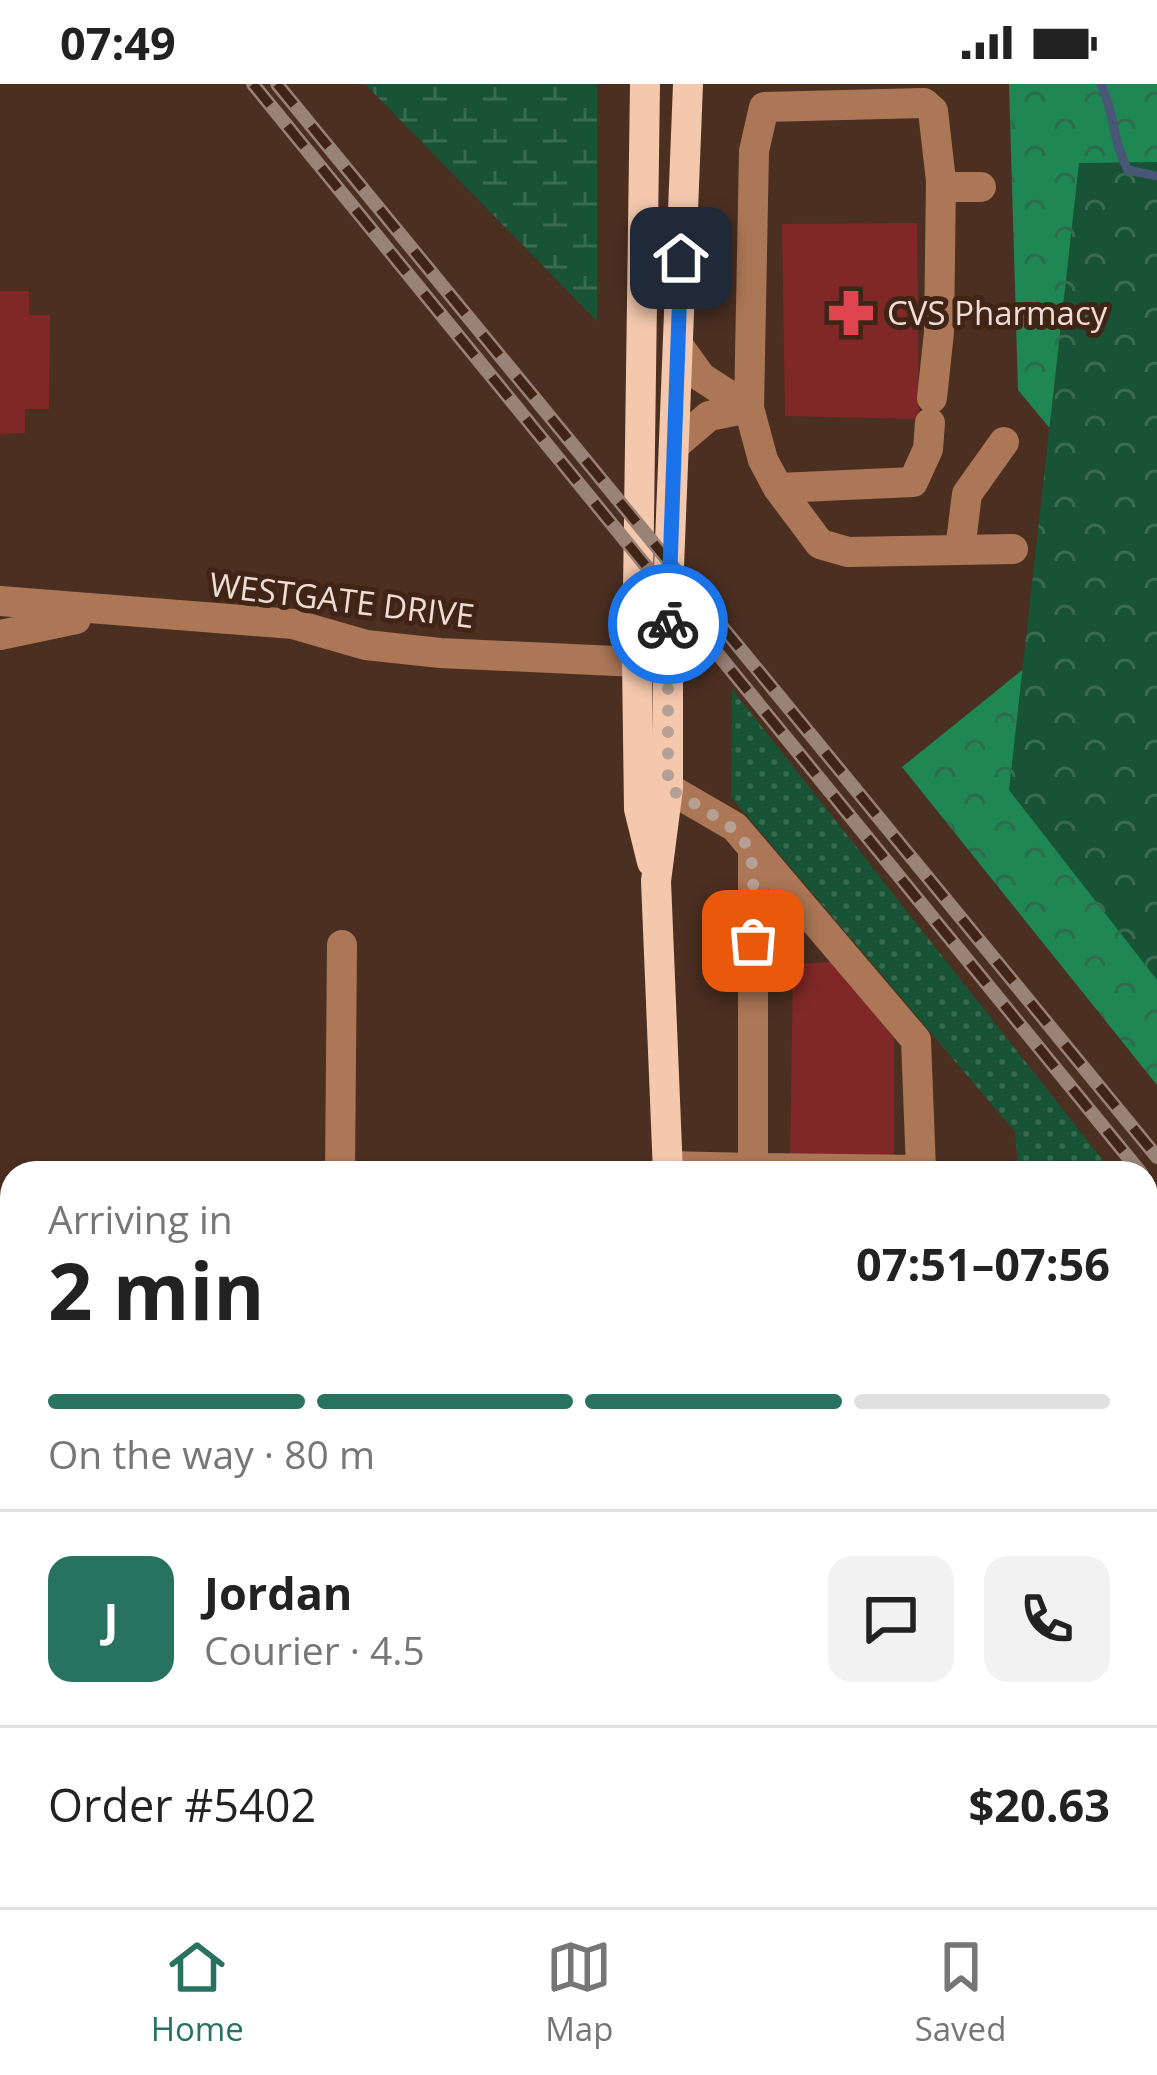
<!DOCTYPE html>
<meta charset="utf-8">
<style>
:root{--surface:#fff;--page:#f2f2f2;--text:#222;--muted:#767676;--line:#e0e0e0;--accent:#277360}
body{margin:0;font-family:"Open Sans",sans-serif;background:var(--page);color:var(--text);height:100vh;display:flex;flex-direction:column;font-size:45px;white-space:nowrap}
*{box-sizing:border-box;margin:0}
p{font-size:39px;color:var(--muted)}
.icon{flex:none;width:66px;height:66px;fill:none;stroke:currentColor;stroke-width:2;stroke-linecap:round;stroke-linejoin:round}
.map{position:relative;flex:1;overflow:hidden}
.sheet{position:absolute;left:0px;top:1077px;width:1158px;height:747px;display:flex;flex-direction:column;background:var(--surface);border-radius:36px 36px 0 0;box-shadow:0 3px 9px #0004}
.sheet>*{flex:none}
.pin{position:absolute;display:grid;place-items:center;width:102px;height:102px;color:#fff;margin:-51px;border-radius:24px;box-shadow:0 6px 18px #0006}
.courier{position:absolute;display:grid;place-items:center;width:120px;height:120px;margin:-60px;border:9px solid #1a73e8;border-radius:50%;background:#fff;color:#222;box-shadow:0 3px 15px #0007}
.summary em{font-style:normal;font-weight:700}
.summary div{display:flex;flex-direction:column-reverse}
.summary{display:flex;align-items:center;justify-content:space-between;height:204px;padding:0 48px}
h1{font-size:78px;font-weight:700;line-height:90px}
.bar{display:grid;grid-template-columns:repeat(4,1fr);gap:18px 12px;align-content:center;height:144px;padding:0 48px}
.bar i{height:15px;border-radius:9px;background:var(--line)}
.bar .on{background:var(--accent)}
.bar p{grid-column:span 4}
.line{display:flex;align-items:center;gap:30px;padding:0 48px;border-top:3px solid var(--line)}
.line div{flex:1}
.round{display:grid;place-items:center;flex:none;width:126px;height:126px;border-radius:24px;background:var(--page)}
.status{display:flex;justify-content:space-between;align-items:center;height:84px;padding:0 60px;background:var(--surface);direction:ltr}
.status svg{height:33px;fill:currentColor}
.tab-bar{display:flex;justify-content:space-around;align-items:center;height:168px;border-top:3px solid var(--line);background:var(--surface);font-size:33px;color:var(--muted)}
.tab-bar a{display:grid;justify-items:center;gap:6px}
.tab-bar .on{color:var(--accent)}
.map>svg:first-child{display:block}
.built{fill:#573523}
.grass{fill:url(#grass-dots)}
.forest{fill:url(#forest-crowns)}
.wetland{fill:url(#wetland-marsh)}
.park{fill:url(#park-crowns)}
.lines{fill:none;stroke-linecap:round;stroke-linejoin:round}
.stream{stroke:#485776;stroke-width:9}
.building{fill:#802828}
.minor{stroke:#ac7756;stroke-width:30}
.major{stroke:#f4c8ad;stroke-width:30}
.rail-casing{stroke:#998276;stroke-width:14}
.rail{stroke:#402517;stroke-width:9;stroke-dasharray:27;stroke-linecap:butt}
.done{stroke:#b6a095;stroke-width:12;stroke-dasharray:0 21.6}
.route{stroke:#1a73e8;stroke-width:15}
.labels{text-anchor:middle;stroke-width:10;stroke-linejoin:round;paint-order:stroke}
.poi-label{font-size:33px;fill:#efddd4;stroke:#402517;text-anchor:start}
.street-label{font-size:33px;fill:#efddd4;stroke:#402517}
</style>
<div class="status"><b>07:49</b><svg viewBox="0 0 49 12"><path d="M0 12V9h3v3zM5 12V6h3v6zM10 12V3h3v9zM15 12V0h3v12zM26 1h20v11H26zM47 4h2v5h-2z"/></svg></div>
<div class="map">
<svg width="1157" height="1823" viewBox="0 0 1157 1823">
<defs>
<pattern id="grass-dots" width="8" height="8" patternUnits="userSpaceOnUse" patternTransform="scale(3)"><rect width="8" height="8" fill="#175334"/><path d="M2 2h.1M6 6h.1" fill="none" stroke="#396b50" stroke-width="1.8" stroke-linecap="round"/></pattern>
<pattern id="forest-crowns" width="20" height="18" patternUnits="userSpaceOnUse" patternTransform="scale(3)"><rect width="20" height="18" fill="#1e8754"/><path d="M2 6a3 3 0 1 1 6 0M12 15a3 3 0 1 1 6 0" fill="none" stroke="#2f6b4c"/></pattern>
<pattern id="wetland-marsh" width="20" height="14" patternUnits="userSpaceOnUse" patternTransform="scale(3)"><rect width="20" height="14" fill="#175334"/><path d="M1 5h8M5 5V1M11 12h8M15 12V8" fill="none" stroke="#396b50"/></pattern>
<pattern id="park-crowns" width="20" height="18" patternUnits="userSpaceOnUse" patternTransform="scale(3)"><rect width="20" height="18" fill="#175334"/><path d="M2 6a3 3 0 1 1 6 0M12 15a3 3 0 1 1 6 0" fill="none" stroke="#396b50"/></pattern>
</defs>
<rect width="100%" height="100%" fill="#4b2f21"/>
<path class="built" d="M1146 1425 1157 1426V1823H728V1812H1146Z"/>
<path class="grass" d="M732 605 1113 1089H1019L1015 1048 731 713Z
M1146 1130 1157 1144V1426L1146 1425Z"/>
<path class="forest" d="M1009 0H1157V1001L902 683 1052 562 1092 395 1018 306Z"/>
<path class="wetland" d="M365 0H597V237Z"/>
<path class="park" d="M1157 78V896L1009 706 1079 79Z"/>
<g class="lines">
<path class="stream" d="M1101 0C1115 29 1112 57 1128 86L1157 92"/>
</g>
<path class="building" d="M917 139 919 335 785 332 782 140Z
M0 207H29V231H50L49 325H25V349L0 350Z
M834 878 894 946V1081L790 1078 793 880Z"/>
<g class="lines">
<path class="minor" d="M981 103H952L941 97 933 27 924 19 764 23 754 67 749 324 763 376 778 404 820 460 848 468 1013 465
M678 261 701 293 749 324
M932 314 939 248 941 97
M675 361 709 332 749 324
M778 404 913 398 928 365 930 339
M960 466 967 410 1004 358
M0 517 293 540 366 561 440 569 637 578
M0 551 76 535
M668 704 735 743 916 956 921 1086 753 1084
M668 1082 753 1084V766
M340 1089 342 861
M1146 1625 1157 1626
M341 1812 342 1823"/>
<path class="major" d="M645 0 637 578 639 725 652 778
M668 1089 656 797 668 704V508L688 0
M661 1823 662 1812"/>
<defs>
<path id="rail" d="M253 0 1141 1089
M277 0 1157 1073"/>
</defs>
<use href="#rail" class="rail-casing"/>
<use href="#rail" class="rail"/>
</g>
<g class="lines">
<path class="done" d="M668 540V704C763 760 753 749 753 857"/>
<path class="route" d="M668 540 681 174"/>
</g>
<defs>
<symbol id="pharmacy-bare" viewBox="-9 -9 18 18"><path d="M-2-6h4v4h4v4h-4v4h-4v-4h-4v-4h4Z" fill="#e0444e" stroke="#402517" stroke-width="2.5" paint-order="stroke"/></symbol>
</defs>
<g fill-rule="evenodd">
<use href="#pharmacy-bare" x="818" y="196" width="66" height="66"/>
</g>
<g class="labels">
<g class="poi-label">
<text x="887" y="241">CVS Pharmacy</text>
</g>
<g class="street-label">
<text transform="translate(342 516) rotate(7)" y="12">WESTGATE DRIVE</text>
</g>
</g>
</svg>
<div class="pin" style="left:753px;top:857px;background:#ea580c"><svg class="icon" aria-label="bag" viewBox="0 0 24 24"><path d="M5 8h14l-1 12H6zM9 8a3 3 0 0 1 6 0"/></svg></div>
<div class="pin" style="left:681px;top:174px;background:#1f2937"><svg class="icon" aria-label="home" viewBox="0 0 24 24"><path d="M3 11l9-7 9 7M6 9v11h12V9"/></svg></div>
<div class="courier" style="left:668px;top:540px"><svg class="icon" aria-label="bike" viewBox="0 0 24 24"><circle cx="6" cy="16" r="4"/><circle cx="18" cy="16" r="4"/><path d="M6 16l4-8h5l3 8M10 8l3 8H6M13 5h3"/></svg></div>
<section class="sheet">
<div class="summary"><div><h1>2 min</h1><p>Arriving in</p></div><em>07:51–07:56</em></div>
<div class="bar"><i class="on"></i><i class="on"></i><i class="on"></i><i></i><p>On the way · 80 m</p></div>
<div class="line" style="height:216px"><b class="round" style="background:var(--accent);color:#fff">J</b><div><b>Jordan</b><p>Courier · 4.5</p></div><a class="round"><svg class="icon" aria-label="chat" viewBox="0 0 24 24"><path d="M4 5h16v11H9l-5 4z"/></svg></a><a class="round"><svg class="icon" aria-label="phone" viewBox="0 0 24 24"><path d="M5 4h4l2 5-3 2q2 4 5 5l2-3 5 2v4C11 20 4 13 5 4z"/></svg></a></div>
<div class="line" style="height:156px"><div>Order #5402</div><b>$20.63</b></div>
</section>
</div>
<nav class="tab-bar">
<a class="on"><svg class="icon" aria-label="home" viewBox="0 0 24 24"><path d="M3 11l9-7 9 7M6 9v11h12V9"/></svg>Home</a>
<a><svg class="icon" aria-label="map" viewBox="0 0 24 24"><path d="M3 6l6-2 6 2 6-2v14l-6 2-6-2-6 2zM9 4v14M15 6v14"/></svg>Map</a>
<a><svg class="icon" aria-label="saved" viewBox="0 0 24 24"><path d="M7 4h10v16l-5-4-5 4z"/></svg>Saved</a>
</nav>
